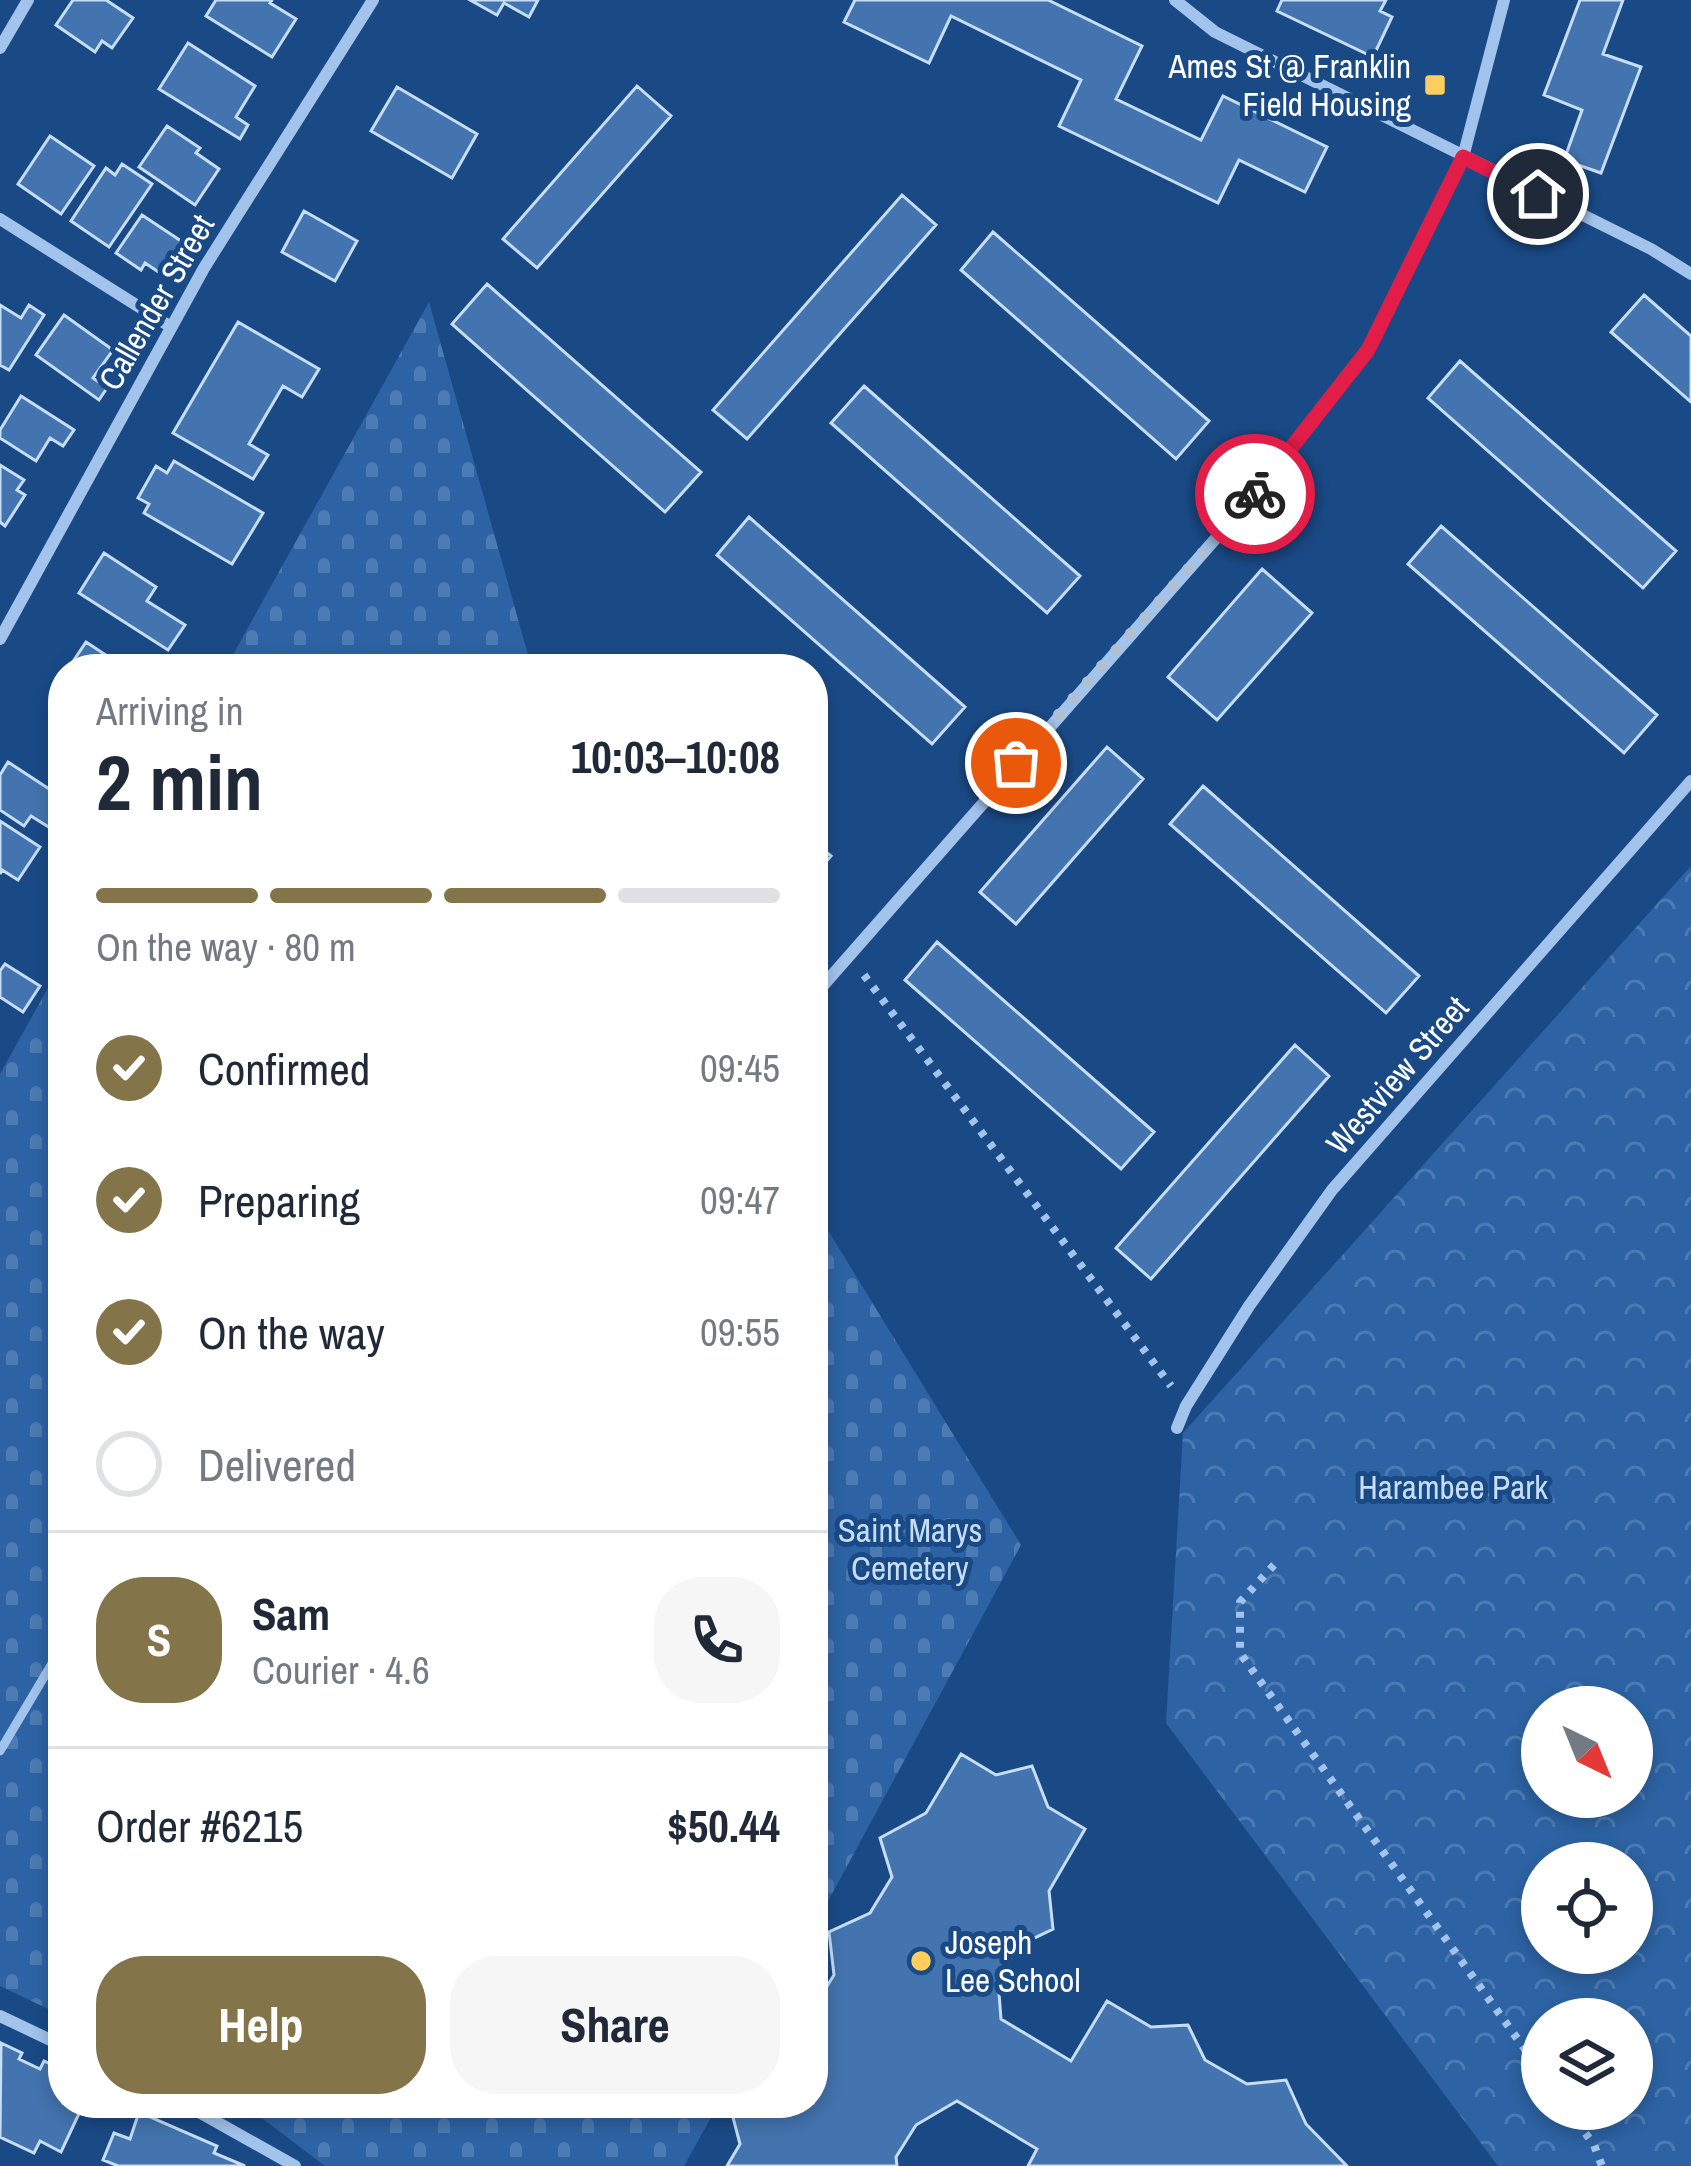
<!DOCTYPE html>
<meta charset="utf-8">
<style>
:root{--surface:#fff;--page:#f6f6f7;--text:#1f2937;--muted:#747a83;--line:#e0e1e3;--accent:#837449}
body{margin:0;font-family:"Archivo Narrow",sans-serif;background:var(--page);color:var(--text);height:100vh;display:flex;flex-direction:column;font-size:45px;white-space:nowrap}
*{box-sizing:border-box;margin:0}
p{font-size:39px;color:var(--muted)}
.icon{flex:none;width:66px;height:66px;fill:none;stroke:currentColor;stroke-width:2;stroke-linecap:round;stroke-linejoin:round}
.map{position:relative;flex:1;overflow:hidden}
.panel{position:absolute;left:48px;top:654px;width:780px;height:1464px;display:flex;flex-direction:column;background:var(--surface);border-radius:48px;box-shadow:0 6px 18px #0003}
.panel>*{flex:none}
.needle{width:78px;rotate:137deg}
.buttons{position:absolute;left:1521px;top:1686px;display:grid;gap:24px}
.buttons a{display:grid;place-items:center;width:132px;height:132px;border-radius:50%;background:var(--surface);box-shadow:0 6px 18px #0003;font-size:60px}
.pin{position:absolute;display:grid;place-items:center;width:102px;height:102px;color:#fff;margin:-51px;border:6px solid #fff;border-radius:50%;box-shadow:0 3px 12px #0007}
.courier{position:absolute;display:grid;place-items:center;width:120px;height:120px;margin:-60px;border:9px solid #e11d48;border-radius:50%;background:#fff;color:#222;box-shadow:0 3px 15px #0007}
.summary em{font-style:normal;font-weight:700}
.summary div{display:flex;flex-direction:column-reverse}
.summary{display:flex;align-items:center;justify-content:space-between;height:204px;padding:0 48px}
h1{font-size:78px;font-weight:700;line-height:90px}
.bar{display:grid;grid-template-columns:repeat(4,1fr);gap:18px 12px;align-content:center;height:144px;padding:0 48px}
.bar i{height:15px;border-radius:9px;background:var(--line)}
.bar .selected{background:var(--accent)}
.bar p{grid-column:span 4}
.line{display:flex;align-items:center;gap:30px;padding:0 48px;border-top:3px solid var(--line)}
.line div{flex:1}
.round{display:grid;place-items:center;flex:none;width:126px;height:126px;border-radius:48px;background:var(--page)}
ol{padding:0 48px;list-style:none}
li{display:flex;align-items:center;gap:36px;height:132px}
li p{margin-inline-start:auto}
li .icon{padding:12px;border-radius:50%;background:var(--accent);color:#fff;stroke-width:4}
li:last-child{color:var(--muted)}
li i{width:66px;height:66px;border:6px solid var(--line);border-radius:50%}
.action{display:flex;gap:24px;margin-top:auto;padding:24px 48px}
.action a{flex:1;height:138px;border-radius:48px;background:var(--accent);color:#fff;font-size:48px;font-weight:700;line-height:138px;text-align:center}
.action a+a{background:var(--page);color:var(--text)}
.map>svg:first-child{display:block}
.cemetery{fill:url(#cemetery-stones)}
.park{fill:url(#park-crowns);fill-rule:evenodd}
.building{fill:#4374af;stroke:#c7def9;stroke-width:3}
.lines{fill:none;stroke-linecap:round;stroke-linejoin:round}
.path{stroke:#a2c3ec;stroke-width:8;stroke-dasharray:6 9;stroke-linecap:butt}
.service{stroke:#a2c3ec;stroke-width:9}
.minor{stroke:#a2c3ec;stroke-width:12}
.done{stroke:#afc0d5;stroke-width:12;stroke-dasharray:0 21.6}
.route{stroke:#e11d48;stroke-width:15}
.poi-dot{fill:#fecf5e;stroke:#1a4a86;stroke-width:4.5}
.labels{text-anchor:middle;stroke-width:10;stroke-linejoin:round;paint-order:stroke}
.poi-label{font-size:33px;fill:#fff;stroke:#1a4a86;text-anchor:end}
.street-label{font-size:33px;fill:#fff;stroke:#1a4a86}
.park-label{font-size:33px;fill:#c7def9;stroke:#1a4a86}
</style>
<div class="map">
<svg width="1691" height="2166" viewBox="0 0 1691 2166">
<defs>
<pattern id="cemetery-stones" width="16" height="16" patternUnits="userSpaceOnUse" patternTransform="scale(3)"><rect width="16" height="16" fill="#2d63a4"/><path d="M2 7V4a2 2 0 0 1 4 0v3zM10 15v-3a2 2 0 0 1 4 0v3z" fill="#4c7ab2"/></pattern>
<pattern id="park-crowns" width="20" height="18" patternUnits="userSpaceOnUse" patternTransform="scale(3)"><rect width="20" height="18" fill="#2d63a4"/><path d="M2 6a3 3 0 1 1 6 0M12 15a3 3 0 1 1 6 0" fill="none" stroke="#4c7ab2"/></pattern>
</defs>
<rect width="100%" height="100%" fill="#1a4a86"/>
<path class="cemetery" d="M429 302 532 669H225Z
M63 961V2016L0 1986V1074Z
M813 1206 1021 1545 813 1929Z
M242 2103H719L684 2166H325Z"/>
<path class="park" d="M1691 866V2166H1498L1166 1723 1183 1433ZM1542 1707H1632V1797H1542ZM1542 1863H1632V1953H1542ZM1542 2019H1632V2109H1542Z"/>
<path class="building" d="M73 0H106L133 18 112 48 102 41 95 52 56 25Z
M216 0H272L270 3 296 19 272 57 206 16Z
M470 0H538L529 17 504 3 497 15Z
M855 0H1048L1142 46 1116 99 1201 140 1223 96 1327 147 1305 192 1239 160 1218 203 1059 126 1081 80 951 16 929 63 844 22Z
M1282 0H1386L1380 11 1392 17 1373 57 1277 11Z
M1580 0H1623L1603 54 1641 67 1601 173 1564 160 1582 110 1544 95Z
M188 43 255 86 236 117 248 125 240 139 159 89Z
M637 86 671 116 537 268 503 239Z
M397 87 477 134 452 178 371 131Z
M167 126 200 148 196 153 219 169 195 205 139 167Z
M50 136 94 166 61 214 18 184Z
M122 164 152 184 109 247 71 221 106 168 115 175Z
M902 195 936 225 747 439 713 410Z
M304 211 357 241 335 281 282 252Z
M142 215 184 243 163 275 145 263 141 270 116 253Z
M993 232 1209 421 1176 459 961 270Z
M487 284 701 472 665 512 452 324Z
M1644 295 1691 336V402L1611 332Z
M0 305 21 318 29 305 44 315 9 370 0 365Z
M64 315 113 350 93 378 107 388 99 400 36 355Z
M238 322 319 369 302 397 283 386 249 444 268 455 253 479 173 433Z
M1460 361 1676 551 1643 588 1428 398Z
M864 386 1080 576 1047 613 831 423Z
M21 396 74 430 63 446 50 438 36 461 0 438V430Z
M174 461 263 513 232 564 144 513 149 504 138 498 156 466 167 473Z
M0 465 24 480 17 490 25 495 5 526 0 522Z
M749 517 965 707 932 744 717 555Z
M1441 526 1657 715 1624 753 1408 564Z
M104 553 156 587 147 601 185 625 168 650 79 593Z
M1262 569 1312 613 1217 720 1168 677Z
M86 642 127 669H68Z
M1107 747 1143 779 1016 924 980 892Z
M8 762 63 798V819L55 831 31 816 24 826 0 810V775Z
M1203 786 1419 976 1386 1013 1170 824Z
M0 821 40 847 18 880 2 870 0 874Z
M813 841 831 856 813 877Z
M937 942 1154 1132 1121 1169 905 980Z
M5 964 40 986 23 1012 0 997V971Z
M1295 1045 1329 1076 1151 1279 1116 1248Z
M961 1754 996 1775 1032 1766 1048 1807 1085 1829 1049 1891 1053 1929 1018 1946 998 1980 1001 2019 1071 2061 1107 2001 1151 2027 1188 2025 1205 2060 1247 2084 1286 2080 1306 2124 1347 2166H1028L1037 2149 957 2101 916 2125 896 2157 897 2166H727L740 2144 730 2106 813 2103V1996L824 1991 834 1975 829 1932 870 1913 892 1877 880 1838 926 1813Z
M1 2043 22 2053 19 2059 40 2069 44 2061 63 2070V2103H84L61 2152 40 2141 34 2153 0 2137Z
M139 2112 217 2146 214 2153 245 2166H118L103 2160 114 2133 130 2139Z"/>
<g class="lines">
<path class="path" d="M864 975 1171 1386
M1274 1565 1240 1602V1653L1542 2073
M1568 2109 1594 2145 1602 2166"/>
<path class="service" d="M0 1751 63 1645"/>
<path class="minor" d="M1175 0 1215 32 1651 249 1691 274
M0 48 28 0
M0 219 171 327
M0 639 204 268 373 0
M813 997 1268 479 1368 350 1463 157 1504 0
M1177 1428 1186 1406 1249 1306 1332 1190 1691 781
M0 2016 63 2046
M183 2103 295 2166"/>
</g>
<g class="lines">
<path class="done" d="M1016 763 1255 494"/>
<path class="route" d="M1255 494 1368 350 1463 157 1538 194"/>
</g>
<g class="poi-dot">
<rect x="1423" y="73" width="24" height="24" rx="6"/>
<circle cx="921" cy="1961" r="12"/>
</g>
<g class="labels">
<g class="poi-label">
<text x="1411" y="78">Ames St @ Franklin<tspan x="1411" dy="38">Field Housing</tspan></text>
<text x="945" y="1954" text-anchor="start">Joseph<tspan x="945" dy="38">Lee School</tspan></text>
</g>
<g class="street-label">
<text transform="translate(156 302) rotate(-60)" y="12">Callender Street</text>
<text transform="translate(1397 1075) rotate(-49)" y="12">Westview Street</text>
</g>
<g class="park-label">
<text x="1453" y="1499">Harambee Park</text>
<text x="910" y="1542">Saint Marys<tspan x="910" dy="38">Cemetery</tspan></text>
</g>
</g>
</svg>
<div class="buttons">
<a><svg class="needle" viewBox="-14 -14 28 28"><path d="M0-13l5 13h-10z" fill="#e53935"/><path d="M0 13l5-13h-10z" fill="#747a83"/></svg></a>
<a><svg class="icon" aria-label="locate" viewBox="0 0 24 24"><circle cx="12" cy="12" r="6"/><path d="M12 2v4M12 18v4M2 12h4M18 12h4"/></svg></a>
<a><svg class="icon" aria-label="layers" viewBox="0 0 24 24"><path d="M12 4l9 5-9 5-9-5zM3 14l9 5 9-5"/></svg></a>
</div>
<div class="pin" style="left:1016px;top:763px;background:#ea580c"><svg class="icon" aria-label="bag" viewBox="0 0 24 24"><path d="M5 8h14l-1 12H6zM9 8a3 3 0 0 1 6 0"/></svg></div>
<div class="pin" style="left:1538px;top:194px;background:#1f2937"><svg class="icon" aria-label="home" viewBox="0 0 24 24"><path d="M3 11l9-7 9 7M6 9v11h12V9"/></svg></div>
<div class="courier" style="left:1255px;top:494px"><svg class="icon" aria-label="bike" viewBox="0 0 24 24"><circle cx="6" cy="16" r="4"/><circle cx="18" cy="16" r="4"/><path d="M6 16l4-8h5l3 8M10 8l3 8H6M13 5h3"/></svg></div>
<section class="panel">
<div class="summary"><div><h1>2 min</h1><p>Arriving in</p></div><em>10:03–10:08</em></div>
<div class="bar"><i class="selected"></i><i class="selected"></i><i class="selected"></i><i></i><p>On the way · 80 m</p></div>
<ol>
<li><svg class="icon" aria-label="check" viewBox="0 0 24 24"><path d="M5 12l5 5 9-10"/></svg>Confirmed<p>09:45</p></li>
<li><svg class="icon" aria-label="check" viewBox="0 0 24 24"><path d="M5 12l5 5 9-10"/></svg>Preparing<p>09:47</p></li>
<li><svg class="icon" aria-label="check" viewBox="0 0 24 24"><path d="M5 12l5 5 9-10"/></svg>On the way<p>09:55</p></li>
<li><i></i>Delivered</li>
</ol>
<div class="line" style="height:216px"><b class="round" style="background:var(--accent);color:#fff">S</b><div><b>Sam</b><p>Courier · 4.6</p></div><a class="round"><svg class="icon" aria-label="phone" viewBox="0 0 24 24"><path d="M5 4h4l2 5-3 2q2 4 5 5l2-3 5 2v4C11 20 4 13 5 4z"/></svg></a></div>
<div class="line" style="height:156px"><div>Order #6215</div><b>$50.44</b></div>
<div class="action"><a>Help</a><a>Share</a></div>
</section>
</div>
